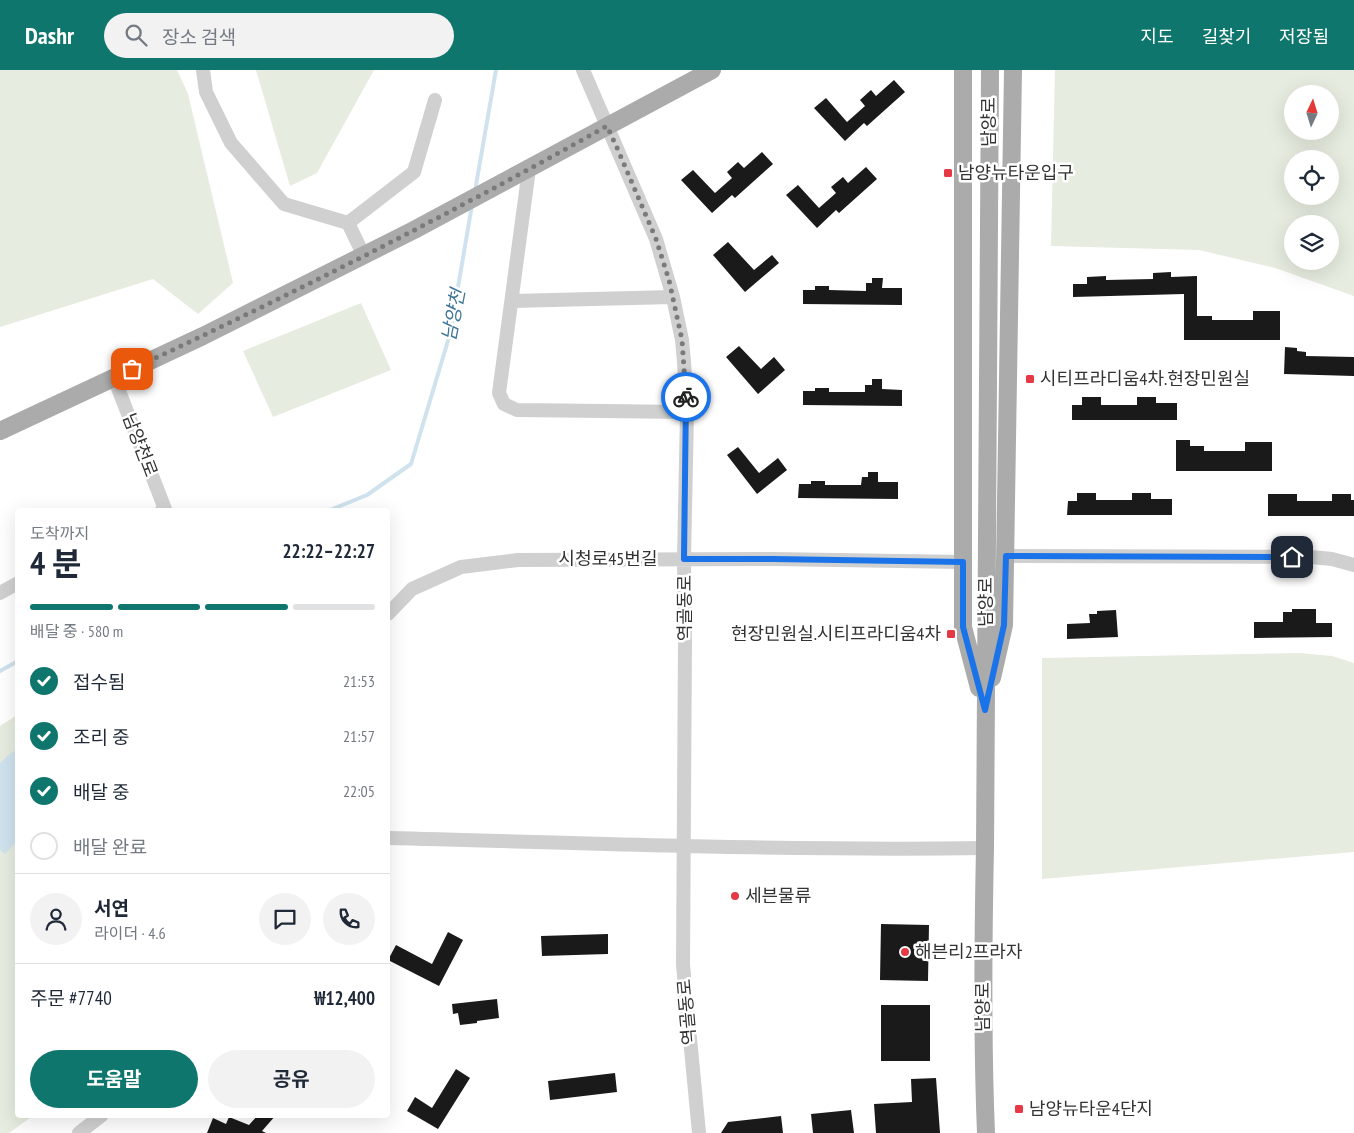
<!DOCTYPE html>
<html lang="ko">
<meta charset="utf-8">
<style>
:root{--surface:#fff;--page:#f2f2f3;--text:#1f2937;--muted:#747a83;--line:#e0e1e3;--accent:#0f766e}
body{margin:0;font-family:"PT Sans Narrow","Noto Sans KR",sans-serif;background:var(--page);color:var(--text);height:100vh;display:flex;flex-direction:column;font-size:19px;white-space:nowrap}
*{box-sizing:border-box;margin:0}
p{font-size:16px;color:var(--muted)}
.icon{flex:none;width:28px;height:28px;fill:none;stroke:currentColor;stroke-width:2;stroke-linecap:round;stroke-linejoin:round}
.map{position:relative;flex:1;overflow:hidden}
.side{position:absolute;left:15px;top:438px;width:375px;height:610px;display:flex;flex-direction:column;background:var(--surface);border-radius:5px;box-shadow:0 5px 20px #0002}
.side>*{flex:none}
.needle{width:32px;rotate:4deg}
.fabs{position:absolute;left:1284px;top:15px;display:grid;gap:10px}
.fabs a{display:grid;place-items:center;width:55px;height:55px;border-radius:50%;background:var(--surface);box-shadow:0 5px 20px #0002;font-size:25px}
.pin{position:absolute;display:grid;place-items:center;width:42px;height:42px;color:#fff;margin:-21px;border-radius:10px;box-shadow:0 2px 8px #0006}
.courier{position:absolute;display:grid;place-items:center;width:50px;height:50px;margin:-25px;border:4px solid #1a73e8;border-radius:50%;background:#fff;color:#222;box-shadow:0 1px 6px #0007}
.summary em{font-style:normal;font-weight:700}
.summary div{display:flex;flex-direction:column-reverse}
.summary{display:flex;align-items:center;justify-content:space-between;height:85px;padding:0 15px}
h1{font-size:32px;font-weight:700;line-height:38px}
.bar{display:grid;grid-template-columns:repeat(4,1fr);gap:8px 5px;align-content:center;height:60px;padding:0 15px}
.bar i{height:6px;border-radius:4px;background:var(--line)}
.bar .active{background:var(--accent)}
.bar p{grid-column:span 4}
.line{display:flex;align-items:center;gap:12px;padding:0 15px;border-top:1px solid var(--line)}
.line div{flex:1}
.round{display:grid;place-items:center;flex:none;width:52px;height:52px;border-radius:26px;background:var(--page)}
ol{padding:0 15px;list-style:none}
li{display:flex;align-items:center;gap:15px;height:55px}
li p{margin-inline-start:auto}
li .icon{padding:5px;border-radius:50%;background:var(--accent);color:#fff;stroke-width:4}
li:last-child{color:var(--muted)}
li i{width:28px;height:28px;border:2px solid var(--line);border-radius:50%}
.primary-button{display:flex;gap:10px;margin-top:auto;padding:10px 15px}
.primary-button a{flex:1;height:58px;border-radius:30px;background:var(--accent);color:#fff;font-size:20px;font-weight:700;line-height:58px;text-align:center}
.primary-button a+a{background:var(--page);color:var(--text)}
header{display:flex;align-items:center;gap:30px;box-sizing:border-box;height:70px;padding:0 25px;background:var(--accent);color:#fff}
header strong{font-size:24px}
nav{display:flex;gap:28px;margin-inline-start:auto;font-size:18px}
.search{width:350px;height:45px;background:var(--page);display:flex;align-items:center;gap:12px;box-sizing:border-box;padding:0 18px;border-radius:28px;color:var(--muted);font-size:19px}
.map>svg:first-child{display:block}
.green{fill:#e6ecdf;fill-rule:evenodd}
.water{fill:#cfe2ee}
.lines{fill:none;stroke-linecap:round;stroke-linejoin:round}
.stream{stroke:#cfe2ee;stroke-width:4}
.building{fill:#1a1a1a}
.minor{stroke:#d0d0d0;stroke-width:14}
.major{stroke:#ababab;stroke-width:18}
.done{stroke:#7a7a7a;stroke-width:5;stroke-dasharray:0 9}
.route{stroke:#1a73e8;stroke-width:6}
.poi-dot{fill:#e63946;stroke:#fff;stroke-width:2}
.labels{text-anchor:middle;stroke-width:5;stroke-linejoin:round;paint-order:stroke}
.street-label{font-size:18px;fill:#333;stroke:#fff}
.poi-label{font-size:18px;fill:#333;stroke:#fff;text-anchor:start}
.water-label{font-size:19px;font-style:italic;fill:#3f7597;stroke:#fff}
</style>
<header>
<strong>Dashr</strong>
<div class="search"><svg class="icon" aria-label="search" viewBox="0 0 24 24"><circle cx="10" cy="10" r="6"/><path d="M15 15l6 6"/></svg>장소 검색</div>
<nav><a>지도</a><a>길찾기</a><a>저장됨</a></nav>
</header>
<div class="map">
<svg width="1354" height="1063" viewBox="0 0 1354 1063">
<rect width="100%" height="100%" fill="#fff"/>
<path class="green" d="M0 0H177L188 24 233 213 198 244 153 209 0 257Z
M256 0H374L317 103 290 116Z
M1055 0H1354V226L1275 198 1199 180 1051 176ZM1292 24H1330V61H1292ZM1292 89H1330V126H1292ZM1292 154H1330V191H1292Z
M361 233 391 300 273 347 243 281Z
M1300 583 1332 586 1354 593V782L1042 809V588Z
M17 645 18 1045H34L9 1063H0V656Z"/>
<path class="water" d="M17 680V771L5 784 0 780V693L11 683Z"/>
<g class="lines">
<path class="stream" d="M475 121 496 0
M330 440 367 425 411 394 450 264 472 135
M0 601 18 591"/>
</g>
<path class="building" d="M894 10 905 22 867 56 864 53 845 71 814 38 826 28 847 52 865 36 860 30 871 20 876 26Z
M762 82 773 94 735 128 732 125 712 143 681 110 693 100 715 123 732 108 727 102 738 92 744 98Z
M866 97 877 109 839 143 836 140 817 158 786 125 798 115 819 138 836 123 831 117 843 107 848 113Z
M728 172 754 200 772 185 779 193 745 222 713 185Z
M1171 202V207L1197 206V246H1212V250H1253V241H1280V270H1184V224L1073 227V214H1087V207L1106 206V210L1153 209V203Z
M872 208H883L882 218H902V235L803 234V220H815V216H829V220L866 221V213H872Z
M739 276 761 299 774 287 785 300 758 324 726 287Z
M1285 277 1297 278V281L1306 282V286L1354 287V306L1284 304Z
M872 309H882V319L902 320V336L803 335V321H815V318H829V322H865V315H872Z
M1082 327H1101V335H1137V327H1156V333H1177V350H1072V335H1082Z
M1176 370H1190V376H1204V381H1245V372H1272V401H1176Z
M738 377 759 403 778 388 787 400 757 424 727 385Z
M868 402H878V412H898V429L798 428 799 414H811V411H825V415H861L862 407H868Z
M1077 423H1096V430H1132V423H1151V429H1172V445H1067L1068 431H1077Z
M1268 424H1297V431H1332V424H1351V430H1354V446H1268Z
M1292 539H1316V553H1332V567L1254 568V552H1283V542H1292Z
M1116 540 1118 567 1067 569V554L1090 553 1089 544H1097V541Z
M881 854 929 855 928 911 880 910Z
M448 862 463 870 439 916 388 890 396 875 432 894Z
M608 864V884L542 886 541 866Z
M497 929 499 948 477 951V953L460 955 458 943 453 944 452 934Z
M881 935H930V991H881Z
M456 999 470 1008 438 1059 407 1041 415 1027 432 1038Z
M615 1003 617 1022 550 1030 548 1011Z
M936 1008 940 1063H876L874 1034 912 1032 911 1009Z
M851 1040 854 1063H813L811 1044Z
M258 1045H276L262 1061 266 1063H207L213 1048 226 1054 229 1047 249 1055Z
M781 1046 783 1063H721L728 1052Z"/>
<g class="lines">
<path class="minor" d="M203 0 206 22 231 73 284 134 348 153 364 186
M583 0 656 169 673 227 682 270 684 292 687 342 684 489 685 570 683 895 699 1063
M529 99 499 323 504 334 517 340 687 342
M348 153 414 102 435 30
M512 231 673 227
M114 308 165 439 162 440
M1006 486 1311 487 1332 489 1354 495
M0 523 18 513
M388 544 412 519 461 497 518 490 773 489 963 492
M388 768C587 773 786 781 985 778
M79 1063 102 1045"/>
<path class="major" d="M963 0V557L979 618
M0 361 203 266 414 160 712 0
M992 608 1004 555 1013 0
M986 1063C982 968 983 873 985 778L990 0"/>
</g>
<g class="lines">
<path class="done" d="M132 299C293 224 452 143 607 56L618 80 656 169 669 210 682 270 686 327"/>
<path class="route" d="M686 327 684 489H773L963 492V557L985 640 1004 555 1006 486 1292 487"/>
</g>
<g class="poi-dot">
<rect x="943" y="98" width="10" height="10" rx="2.5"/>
<rect x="1025" y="304" width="10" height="10" rx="2.5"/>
<rect x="946" y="559" width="10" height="10" rx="2.5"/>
<circle cx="735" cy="826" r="5"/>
<circle cx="905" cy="882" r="5"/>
<rect x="1014" y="1034" width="10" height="10" rx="2.5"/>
</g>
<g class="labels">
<g class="street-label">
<text transform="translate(989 52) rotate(-90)" y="6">남양로</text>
<text transform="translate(140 375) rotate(69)" y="6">남양천로</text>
<text x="608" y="495">시청로45번길</text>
<text transform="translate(986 532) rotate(-90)" y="6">남양로</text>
<text transform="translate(685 538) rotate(-90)" y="6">역골동로</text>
<text transform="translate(983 937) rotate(-90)" y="6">남양로</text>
<text transform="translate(687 942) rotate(-95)" y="6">역골동로</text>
</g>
<g class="poi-label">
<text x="958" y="109">남양뉴타운입구</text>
<text x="1040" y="315">시티프라디움4차.현장민원실</text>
<text x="941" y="570" text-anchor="end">현장민원실.시티프라디움4차</text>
<text x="745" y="832">세븐물류</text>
<text x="915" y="888">해븐리2프라자</text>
<text x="1029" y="1045">남양뉴타운4단지</text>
</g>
<g class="water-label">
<text transform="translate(453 245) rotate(-79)" y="7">남양천</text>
</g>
</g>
</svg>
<div class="fabs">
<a><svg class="needle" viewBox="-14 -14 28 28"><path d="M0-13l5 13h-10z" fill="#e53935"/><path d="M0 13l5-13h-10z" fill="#747a83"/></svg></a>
<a><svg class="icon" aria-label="locate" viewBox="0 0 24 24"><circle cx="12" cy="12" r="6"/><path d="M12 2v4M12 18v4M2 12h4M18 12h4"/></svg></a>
<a><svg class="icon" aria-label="layers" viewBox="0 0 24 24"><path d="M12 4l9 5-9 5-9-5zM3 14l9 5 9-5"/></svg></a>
</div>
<div class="pin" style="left:132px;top:299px;background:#ea580c"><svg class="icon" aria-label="bag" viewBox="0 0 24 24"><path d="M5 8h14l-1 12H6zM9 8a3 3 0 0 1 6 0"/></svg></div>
<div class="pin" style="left:1292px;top:487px;background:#1f2937"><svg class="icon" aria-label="home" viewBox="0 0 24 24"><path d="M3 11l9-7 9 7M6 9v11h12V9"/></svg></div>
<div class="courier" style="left:686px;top:327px"><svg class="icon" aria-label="bike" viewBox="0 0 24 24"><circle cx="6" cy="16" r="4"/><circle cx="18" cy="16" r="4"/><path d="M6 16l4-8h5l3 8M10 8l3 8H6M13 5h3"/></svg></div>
<section class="side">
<div class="summary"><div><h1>4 분</h1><p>도착까지</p></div><em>22:22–22:27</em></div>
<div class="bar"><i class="active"></i><i class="active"></i><i class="active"></i><i></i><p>배달 중 · 580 m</p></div>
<ol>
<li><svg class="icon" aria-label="check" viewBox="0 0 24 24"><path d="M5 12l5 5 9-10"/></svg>접수됨<p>21:53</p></li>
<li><svg class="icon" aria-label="check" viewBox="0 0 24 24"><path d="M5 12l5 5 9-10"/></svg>조리 중<p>21:57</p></li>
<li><svg class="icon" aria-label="check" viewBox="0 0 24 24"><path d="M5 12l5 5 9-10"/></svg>배달 중<p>22:05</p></li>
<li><i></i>배달 완료</li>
</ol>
<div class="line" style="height:90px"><a class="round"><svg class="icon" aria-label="person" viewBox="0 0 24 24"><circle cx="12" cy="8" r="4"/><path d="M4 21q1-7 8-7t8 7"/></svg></a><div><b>서연</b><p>라이더 · 4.6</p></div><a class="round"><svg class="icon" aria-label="chat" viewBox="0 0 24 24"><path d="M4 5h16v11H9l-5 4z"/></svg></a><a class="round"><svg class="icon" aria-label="phone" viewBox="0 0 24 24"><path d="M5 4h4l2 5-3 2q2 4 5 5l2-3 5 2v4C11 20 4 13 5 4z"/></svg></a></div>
<div class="line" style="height:65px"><div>주문 #7740</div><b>₩12,400</b></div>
<div class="primary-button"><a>도움말</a><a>공유</a></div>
</section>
</div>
